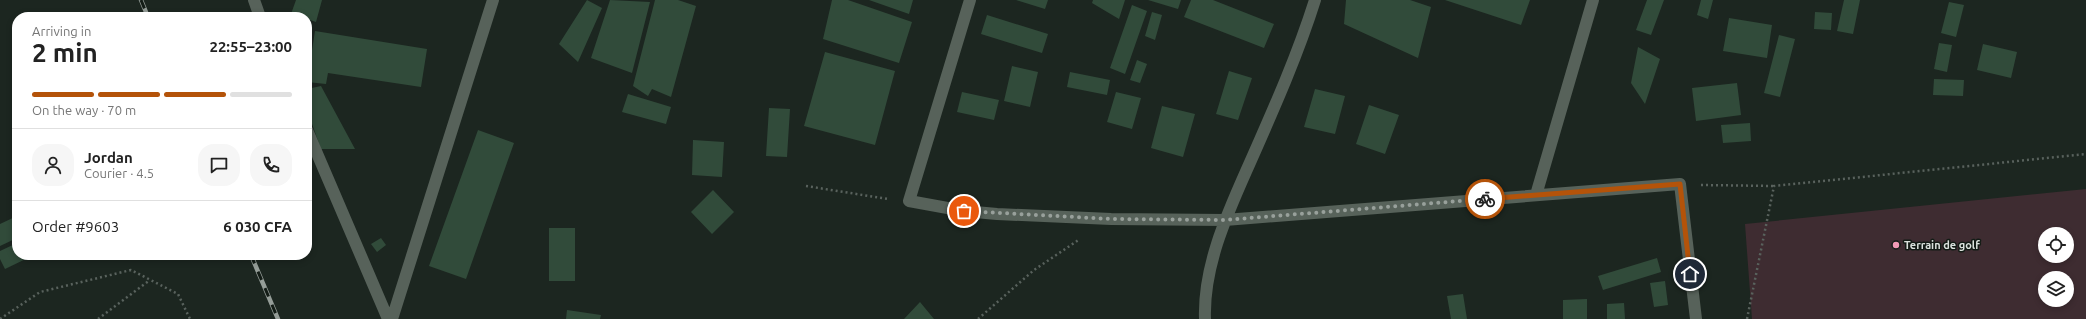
<!DOCTYPE html>
<meta charset="utf-8">
<style>
:root{--surface:#fff;--page:#f6f6f6;--text:#222;--muted:#767676;--line:#e0e0e0;--accent:#b45309}
body{margin:0;font-family:Ubuntu,sans-serif;background:var(--page);color:var(--text);height:100vh;display:flex;flex-direction:column;font-size:15px;white-space:nowrap}
*{box-sizing:border-box;margin:0}
p{font-size:13px;color:var(--muted)}
.icon{flex:none;width:22px;height:22px;fill:none;stroke:currentColor;stroke-width:2;stroke-linecap:round;stroke-linejoin:round}
.map{position:relative;flex:1;overflow:hidden}
.side{position:absolute;left:12px;top:12px;width:300px;height:248px;display:flex;flex-direction:column;background:var(--surface);border-radius:16px;box-shadow:0 2px 6px #0003}
.side>*{flex:none}
.buttons{position:absolute;left:2038px;top:227px;display:grid;gap:8px}
.buttons a{display:grid;place-items:center;width:36px;height:36px;border-radius:50%;background:var(--surface);box-shadow:0 2px 6px #0003;font-size:20px}
.pin{position:absolute;display:grid;place-items:center;width:34px;height:34px;color:#fff;margin:-17px;border:2px solid #fff;border-radius:50%;box-shadow:0 1px 4px #0007}
.courier{position:absolute;display:grid;place-items:center;width:40px;height:40px;margin:-20px;border:3px solid #b45309;border-radius:50%;background:#fff;color:#222;box-shadow:0 1px 5px #0007}
.head em{font-style:normal;font-weight:700}
.head div{display:flex;flex-direction:column-reverse}
.head{display:flex;align-items:center;justify-content:space-between;height:68px;padding:0 20px}
h1{font-size:26px;font-weight:700;line-height:30px}
.bar{display:grid;grid-template-columns:repeat(4,1fr);gap:6px 4px;align-content:center;height:48px;padding:0 20px}
.bar i{height:5px;border-radius:3px;background:var(--line)}
.bar .active{background:var(--accent)}
.bar p{grid-column:span 4}
.line{display:flex;align-items:center;gap:10px;padding:0 20px;border-top:1px solid var(--line)}
.line div{flex:1}
.round{display:grid;place-items:center;flex:none;width:42px;height:42px;border-radius:16px;background:var(--page)}
.map>svg:first-child{display:block}
.green{fill:#3e2c31;fill-rule:evenodd}
.building{fill:#314b3a}
.lines{fill:none;stroke-linecap:round;stroke-linejoin:round}
.path{stroke:#59625d;stroke-width:2.5;stroke-dasharray:2 3;stroke-linecap:butt}
.minor{stroke:#57625a;stroke-width:12}
.rail-casing{stroke:#959d98;stroke-width:4.5}
.rail{stroke:#131c16;stroke-width:3;stroke-dasharray:9;stroke-linecap:butt}
.done{stroke:#98a09b;stroke-width:4;stroke-dasharray:0 7.2}
.route{stroke:#b45309;stroke-width:5}
.poi-dot{fill:#f09ab5;stroke:#131c16;stroke-width:1.5}
.labels{text-anchor:middle;stroke-width:3;stroke-linejoin:round;paint-order:stroke}
.poi-label{font-size:11px;font-weight:bold;fill:#dbe2dd;stroke:#131c16;text-anchor:start}
</style>
<div class="map">
<svg width="2086" height="319" viewBox="0 0 2086 319">
<rect width="100%" height="100%" fill="#1c2620"/>
<path class="green" d="M2086 189V319H1752L1745 224ZM2045 234H2067V256H2045ZM2045 278H2067V300H2045Z"/>
<path class="building" d="M296 0H322L316 22 307 19V17L291 14Z
M587 0 602 8 578 62 559 44Z
M610 0 650 2 632 73 591 58Z
M655 0H678L696 6 671 97 652 89 648 96 633 86Z
M832 0H848L912 22 899 63 823 39Z
M869 0H913L909 14Z
M1016 0H1048L1045 9Z
M1093 0H1125L1119 19 1092 3Z
M1148 0H1181L1178 9Z
M1191 0H1213L1274 24 1264 48 1184 17Z
M1346 0H1410L1431 7 1418 58 1344 24Z
M1445 0H1530L1521 25Z
M1647 0H1664L1651 35 1636 30Z
M1701 0H1713L1708 19 1697 15Z
M1844 0H1860L1853 34 1837 31Z
M1949 2 1964 5 1956 37 1941 33Z
M1132 5 1147 11 1125 74 1110 68Z
M1152 12 1162 15 1155 40 1145 36Z
M1815 12 1832 13 1831 30 1814 29Z
M987 15 1048 34 1042 53 981 34Z
M1729 18 1772 25 1767 58 1723 51Z
M315 31 427 49 421 87 328 73 326 84 307 82Z
M1779 35 1795 39 1780 97 1764 93Z
M1939 43 1952 45 1947 72 1934 69Z
M1983 44 2017 52 2011 78 1977 70Z
M1638 47 1660 59 1645 104 1631 83Z
M825 52 895 71 875 145 804 126Z
M1137 60 1147 64 1140 83 1130 80Z
M1012 66 1038 72 1030 107 1004 101Z
M1229 71 1252 78 1238 120 1216 114Z
M1070 72 1110 80 1107 95 1067 87Z
M1934 79 1964 80 1963 96 1933 95Z
M1737 83 1741 115 1696 121 1692 88Z
M321 86 355 149H321L307 110V89Z
M1315 89 1345 96 1335 134 1304 127Z
M962 92 999 100 994 120 957 112Z
M1116 92 1141 98 1132 129 1107 122Z
M628 94 671 107 666 124 622 112Z
M1369 105 1399 115 1385 154 1356 144Z
M1162 106 1195 114 1183 157 1151 148Z
M769 108 790 109 787 157 766 156Z
M1750 123 1751 141 1723 143 1721 125Z
M478 130 514 143 466 279 429 266Z
M693 140 724 142 722 177 692 175Z
M713 190 734 212 712 234 691 212Z
M17 216V238L0 246V224Z
M549 228H575V281H549Z
M381 238 386 245 377 252 371 244Z
M17 243V255H34L5 269 0 259V251Z
M1657 258 1661 272 1603 290 1598 276Z
M1665 281 1668 305 1654 307 1650 283Z
M1463 294 1467 319H1451L1447 296Z
M1587 299V319H1563V300Z
M920 302 934 319H904Z
M1624 303 1625 319H1607V304Z
M567 310 601 315 600 319H566Z"/>
<g class="lines">
<path class="path" d="M1701 185 1774 186
M806 186 888 199
M0 319 40 292 131 270 178 294 190 319
M98 319 150 280
M978 319 1034 270 1080 239
M1747 319 1774 186 2086 154"/>
<path class="minor" d="M254 0 260 17
M970 0 909 201 964 211 997 214 1111 219 1225 220 1680 184 1696 319
M307 130 388 319
M1536 195 1593 0
M392 319 493 0
M1205 319C1203 263 1230 208 1252 158 1275 106 1298 54 1315 0"/>
<defs>
<path id="rail" d="M141 0 148 17
M251 255 278 319"/>
</defs>
<use href="#rail" class="rail-casing"/>
<use href="#rail" class="rail"/>
</g>
<g class="lines">
<path class="done" d="M964 211 1111 219 1225 220 1485 199"/>
<path class="route" d="M1485 199 1680 184 1690 274"/>
</g>
<circle class="poi-dot" cx="1896" cy="245" r="4"/>
<g class="labels">
<g class="poi-label">
<text x="1904" y="249">Terrain de golf</text>
</g>
</g>
</svg>
<div class="buttons">
<a><svg class="icon" aria-label="locate" viewBox="0 0 24 24"><circle cx="12" cy="12" r="6"/><path d="M12 2v4M12 18v4M2 12h4M18 12h4"/></svg></a>
<a><svg class="icon" aria-label="layers" viewBox="0 0 24 24"><path d="M12 4l9 5-9 5-9-5zM3 14l9 5 9-5"/></svg></a>
</div>
<div class="pin" style="left:964px;top:211px;background:#ea580c"><svg class="icon" aria-label="bag" viewBox="0 0 24 24"><path d="M5 8h14l-1 12H6zM9 8a3 3 0 0 1 6 0"/></svg></div>
<div class="pin" style="left:1690px;top:274px;background:#1f2937"><svg class="icon" aria-label="home" viewBox="0 0 24 24"><path d="M3 11l9-7 9 7M6 9v11h12V9"/></svg></div>
<div class="courier" style="left:1485px;top:199px"><svg class="icon" aria-label="bike" viewBox="0 0 24 24"><circle cx="6" cy="16" r="4"/><circle cx="18" cy="16" r="4"/><path d="M6 16l4-8h5l3 8M10 8l3 8H6M13 5h3"/></svg></div>
<section class="side">
<div class="head"><div><h1>2 min</h1><p>Arriving in</p></div><em>22:55–23:00</em></div>
<div class="bar"><i class="active"></i><i class="active"></i><i class="active"></i><i></i><p>On the way · 70 m</p></div>
<div class="line" style="height:72px"><a class="round"><svg class="icon" aria-label="person" viewBox="0 0 24 24"><circle cx="12" cy="8" r="4"/><path d="M4 21q1-7 8-7t8 7"/></svg></a><div><b>Jordan</b><p>Courier · 4.5</p></div><a class="round"><svg class="icon" aria-label="chat" viewBox="0 0 24 24"><path d="M4 5h16v11H9l-5 4z"/></svg></a><a class="round"><svg class="icon" aria-label="phone" viewBox="0 0 24 24"><path d="M5 4h4l2 5-3 2q2 4 5 5l2-3 5 2v4C11 20 4 13 5 4z"/></svg></a></div>
<div class="line" style="height:52px"><div>Order #9603</div><b>6 030 CFA</b></div>
</section>
</div>
